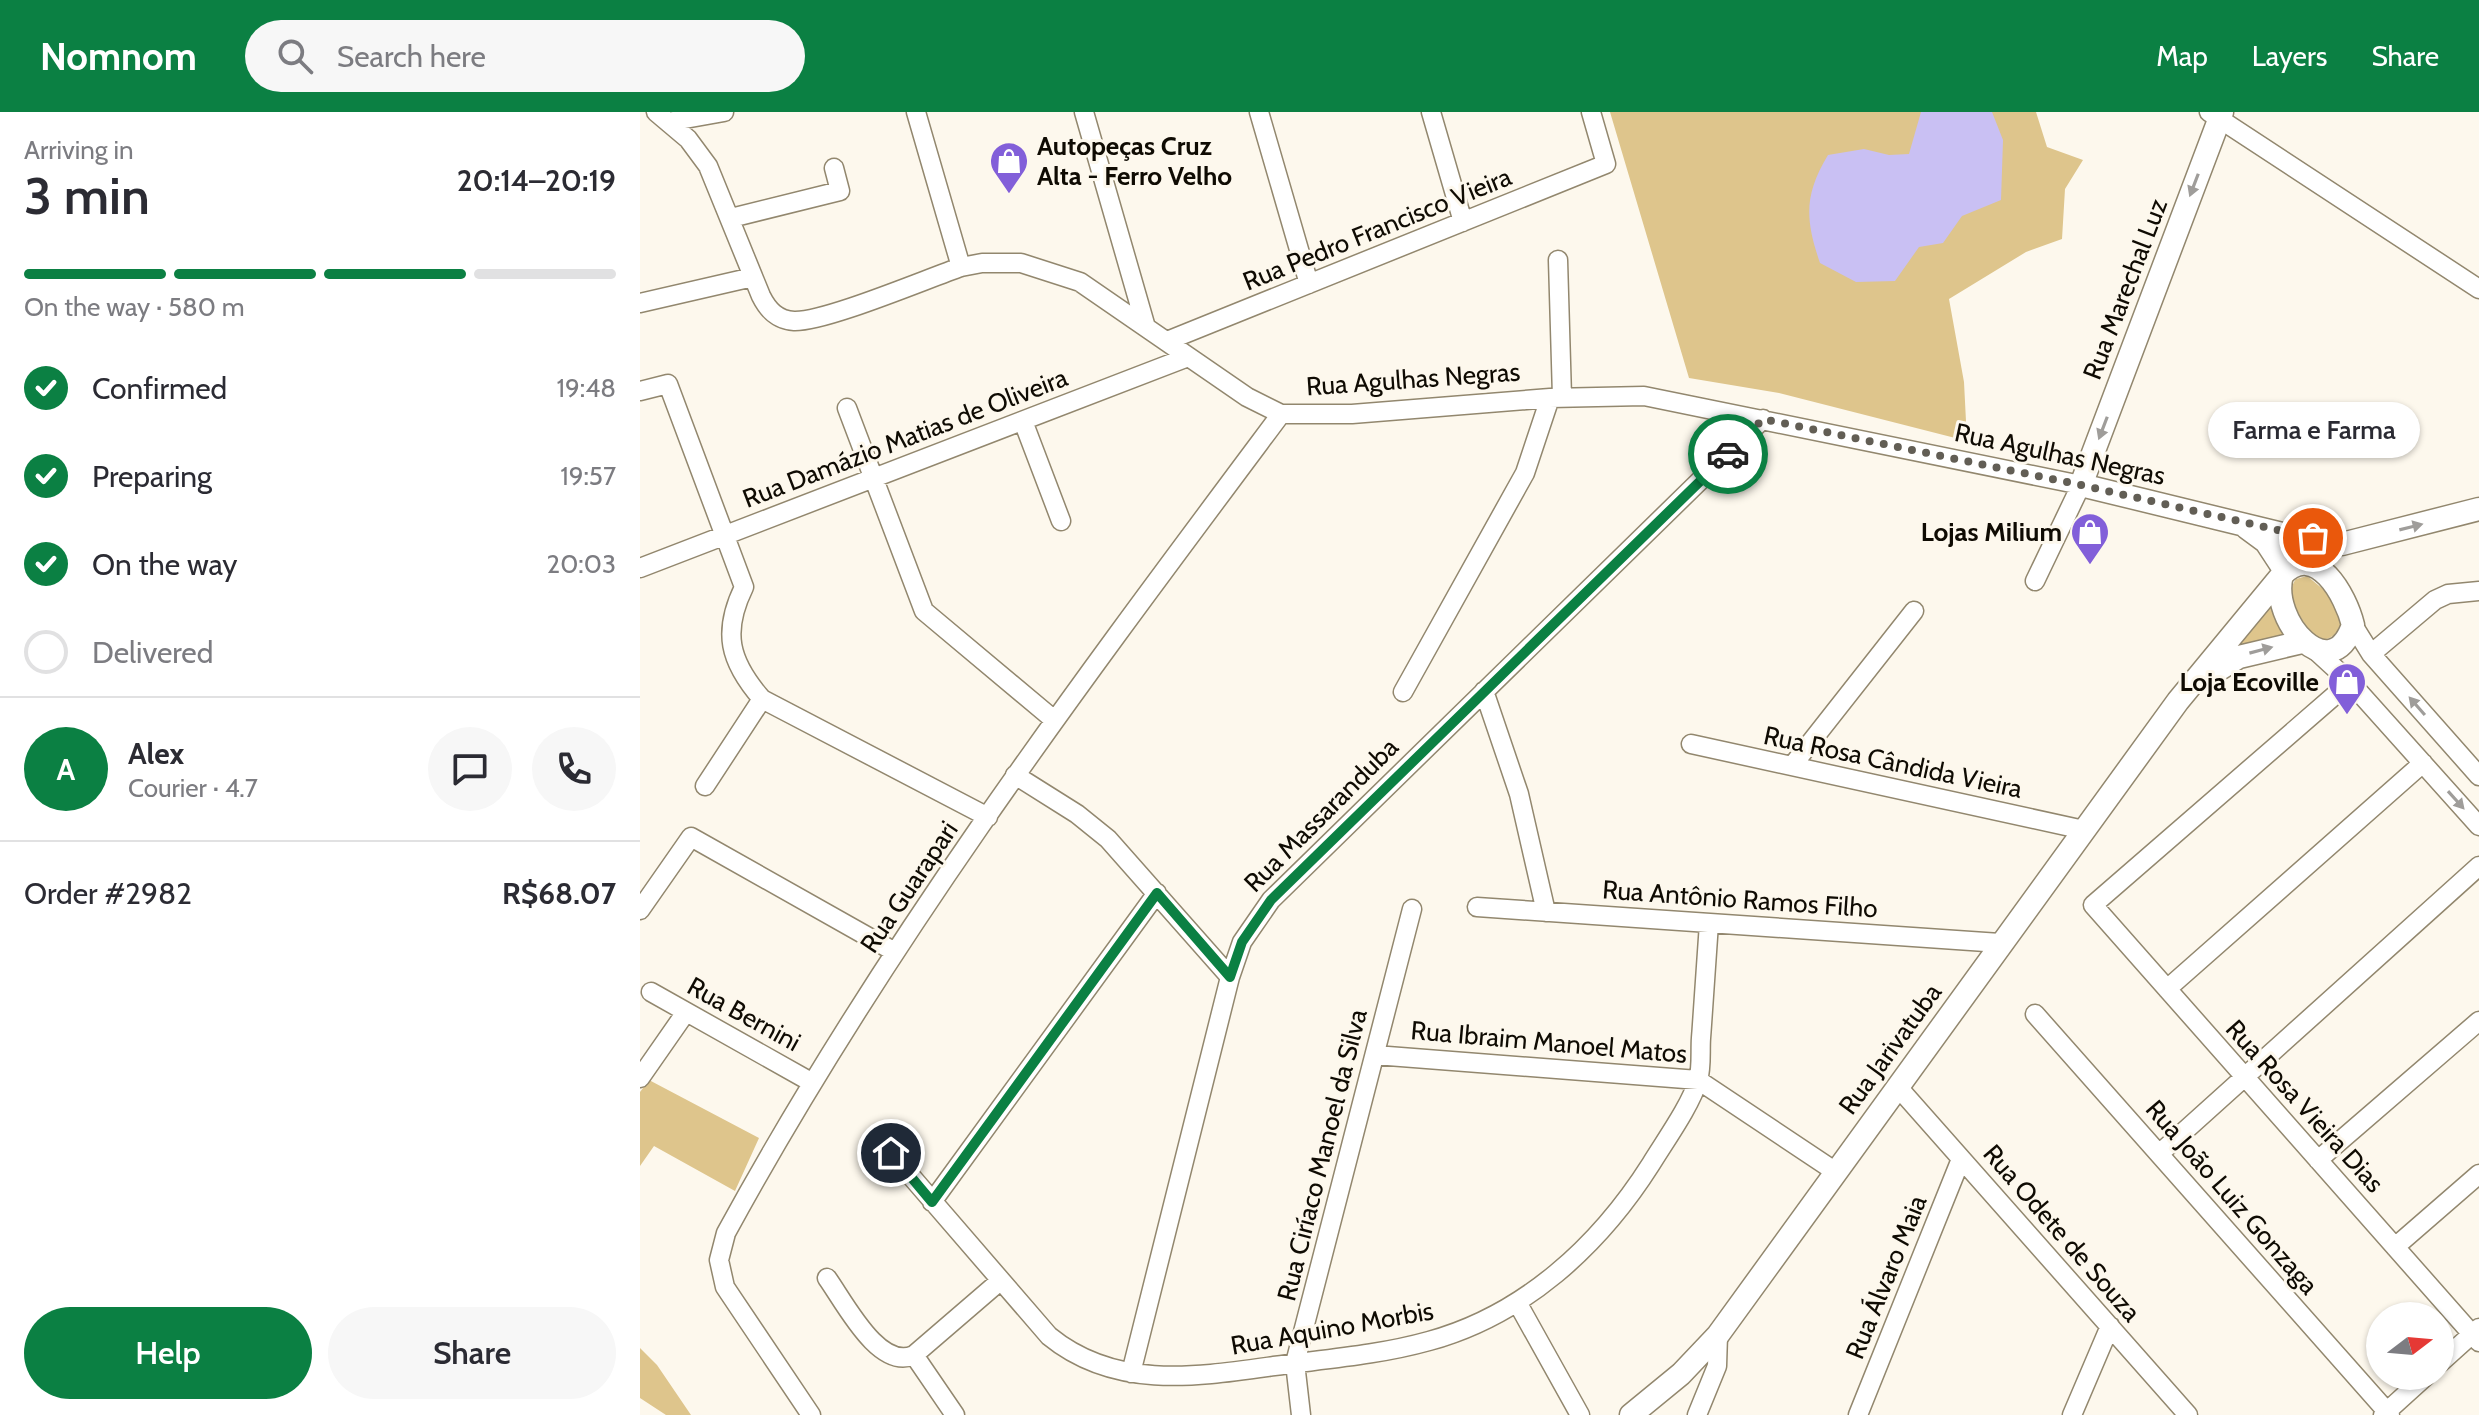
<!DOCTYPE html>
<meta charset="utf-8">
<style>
:root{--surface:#fff;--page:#f7f7f7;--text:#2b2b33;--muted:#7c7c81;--line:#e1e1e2;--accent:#0b8043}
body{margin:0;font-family:Cabin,sans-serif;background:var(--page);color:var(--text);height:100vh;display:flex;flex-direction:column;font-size:30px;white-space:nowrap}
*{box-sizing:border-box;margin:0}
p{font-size:26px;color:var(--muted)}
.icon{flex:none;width:44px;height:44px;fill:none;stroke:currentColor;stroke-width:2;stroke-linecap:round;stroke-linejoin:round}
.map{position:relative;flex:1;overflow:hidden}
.sheet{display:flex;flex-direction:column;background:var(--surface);width:640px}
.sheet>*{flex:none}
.needle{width:52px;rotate:74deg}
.fabs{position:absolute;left:1726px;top:1190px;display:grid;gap:16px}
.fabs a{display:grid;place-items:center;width:88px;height:88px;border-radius:50%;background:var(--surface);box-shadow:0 2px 6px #0004;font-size:40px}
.pin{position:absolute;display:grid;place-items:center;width:68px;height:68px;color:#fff;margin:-34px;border:4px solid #fff;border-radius:50%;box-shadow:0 2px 8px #0007}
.courier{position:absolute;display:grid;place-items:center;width:80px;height:80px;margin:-40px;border:6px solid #0b8043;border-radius:50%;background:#fff;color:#222;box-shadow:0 2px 10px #0007}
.bubble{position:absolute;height:56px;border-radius:28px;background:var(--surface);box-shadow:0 2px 6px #0004;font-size:26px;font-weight:600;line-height:56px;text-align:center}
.summary em{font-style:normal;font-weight:600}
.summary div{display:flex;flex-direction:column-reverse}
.summary{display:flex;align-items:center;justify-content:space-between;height:136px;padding:0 24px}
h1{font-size:52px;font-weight:600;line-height:60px}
.bar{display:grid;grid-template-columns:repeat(4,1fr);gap:12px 8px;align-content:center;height:96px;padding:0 24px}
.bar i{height:10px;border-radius:6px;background:var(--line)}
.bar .current{background:var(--accent)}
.bar p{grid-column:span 4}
.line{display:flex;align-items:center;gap:20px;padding:0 24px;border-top:2px solid var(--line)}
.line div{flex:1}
.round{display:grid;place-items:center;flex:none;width:84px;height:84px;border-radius:42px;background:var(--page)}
ol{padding:0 24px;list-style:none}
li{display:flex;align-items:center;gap:24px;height:88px}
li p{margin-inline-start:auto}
li .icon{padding:8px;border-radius:50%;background:var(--accent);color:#fff;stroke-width:4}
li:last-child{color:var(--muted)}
li i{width:44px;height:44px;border:4px solid var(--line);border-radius:50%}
.action{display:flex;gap:16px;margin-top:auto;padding:16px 24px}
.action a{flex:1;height:92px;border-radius:48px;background:var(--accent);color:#fff;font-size:32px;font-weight:600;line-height:92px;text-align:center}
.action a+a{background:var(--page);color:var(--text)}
header{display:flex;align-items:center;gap:48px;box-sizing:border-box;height:112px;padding:0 40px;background:var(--accent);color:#fff}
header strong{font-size:38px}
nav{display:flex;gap:44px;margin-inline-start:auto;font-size:28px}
.search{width:560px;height:72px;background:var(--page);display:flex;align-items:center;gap:20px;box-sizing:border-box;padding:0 28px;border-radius:44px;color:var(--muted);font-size:30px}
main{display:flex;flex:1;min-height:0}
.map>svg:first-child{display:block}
.green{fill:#dec58c}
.water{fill:#c9c0f3}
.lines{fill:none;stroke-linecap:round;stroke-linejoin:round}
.minor-casing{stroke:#92876e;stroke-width:21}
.major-casing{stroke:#92876e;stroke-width:25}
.minor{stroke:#fff;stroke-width:18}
.major{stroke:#fff;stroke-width:22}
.oneway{fill:#9f9d9a}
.done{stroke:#625e55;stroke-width:8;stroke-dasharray:0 14.4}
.route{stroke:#0b8043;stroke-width:10}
.labels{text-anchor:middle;stroke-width:6;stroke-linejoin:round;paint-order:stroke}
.poi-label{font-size:26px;font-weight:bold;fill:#0f0b03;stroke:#fdf8ed;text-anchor:end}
.street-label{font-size:26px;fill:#0f0b03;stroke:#fdf8ed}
</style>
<header>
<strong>Nomnom</strong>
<div class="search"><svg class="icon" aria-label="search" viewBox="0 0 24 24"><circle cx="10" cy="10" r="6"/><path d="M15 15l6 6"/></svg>Search here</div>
<nav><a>Map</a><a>Layers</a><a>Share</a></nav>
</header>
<main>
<section class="sheet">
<div class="summary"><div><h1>3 min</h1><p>Arriving in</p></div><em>20:14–20:19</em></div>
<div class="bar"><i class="current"></i><i class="current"></i><i class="current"></i><i></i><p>On the way · 580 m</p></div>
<ol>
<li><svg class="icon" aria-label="check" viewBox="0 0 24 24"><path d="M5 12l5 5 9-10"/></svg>Confirmed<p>19:48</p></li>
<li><svg class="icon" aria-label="check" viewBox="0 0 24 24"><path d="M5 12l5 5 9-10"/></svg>Preparing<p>19:57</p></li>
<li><svg class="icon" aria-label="check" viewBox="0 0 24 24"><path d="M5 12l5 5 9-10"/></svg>On the way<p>20:03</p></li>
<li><i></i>Delivered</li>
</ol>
<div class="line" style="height:144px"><b class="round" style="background:var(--accent);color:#fff">A</b><div><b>Alex</b><p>Courier · 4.7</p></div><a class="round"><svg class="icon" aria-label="chat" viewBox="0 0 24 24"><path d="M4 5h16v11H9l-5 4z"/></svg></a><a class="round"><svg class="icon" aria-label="phone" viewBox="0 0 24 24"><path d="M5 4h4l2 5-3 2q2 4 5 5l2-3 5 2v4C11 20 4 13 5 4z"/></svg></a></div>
<div class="line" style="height:104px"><div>Order #2982</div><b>R$68.07</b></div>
<div class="action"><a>Help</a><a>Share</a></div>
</section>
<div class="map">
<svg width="1839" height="1303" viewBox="0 0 1839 1303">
<rect width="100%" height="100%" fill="#fdf8ed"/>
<path class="green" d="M970 0H1396L1407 35 1443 48 1425 77 1422 127 1386 140 1309 187 1324 270 1327 329 1139 281 1049 266Z
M1667 464 1694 486 1703 511C1697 521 1692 528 1679 528 1665 515 1642 484 1656 467Z
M1628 493 1648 523 1585 542Z
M9 968 119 1026 95 1079 14 1034 0 1054V980Z
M0 1236 17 1253 51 1303H26L0 1286Z"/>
<path class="water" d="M1281 0H1352L1363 28 1361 88 1322 104 1303 131 1279 135 1255 169 1216 170 1180 151C1165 107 1164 83 1188 43L1224 37 1249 43 1269 42Z"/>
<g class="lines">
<defs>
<path id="minor" d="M16 0 48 27 68 54 121 184C128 198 137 208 154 209 185 210 286 167 321 155L342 151H381L440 170 607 285 641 302H712L910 286 1004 284 1441 373 1395 469
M276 0 321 155
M444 0 505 212
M619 0 669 172
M791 0 823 110
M1569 0 1839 177
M28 10 84 0
M91 106 200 79 194 56
M918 148 922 285
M0 191 113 165
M527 229 966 52 951 0
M0 279 28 272 104 475C82 520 89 549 122 587L348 705
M207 296 284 499 413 607
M383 309 421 409
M0 456 548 245
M1713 513 1731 542 1839 664
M1674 537 1710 570 1839 714
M1731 542 1795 488 1808 482 1839 479
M1710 570 1453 793 1839 1230
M844 579 879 682 906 800
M763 580 885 361 910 286
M1051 632 1444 718
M1152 654 1274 499
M375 663 437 702 468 727 590 865
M65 674 122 587
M837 795 1360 831
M0 798 51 725 255 840
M1527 877 1783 651
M11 880 171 970
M1395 902 1750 1303
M735 943 1058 968 1196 1060
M0 966 46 900
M1257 974 1548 1303
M251 1041 409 1224C475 1278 556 1265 634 1254 686 1247 739 1243 789 1229 884 1203 959 1134 1011 1052 1025 1029 1051 993 1058 968 1062 956 1060 939 1061 926 1064 888 1066 850 1069 811
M1519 1042 1839 754
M1678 1048 1839 909
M292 1090 517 781
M1755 1135 1839 1062
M187 1166C205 1191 239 1259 274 1243L360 1169
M877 1190 940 1303
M274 1243 315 1303
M1800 1251 1839 1216
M491 1261 590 865 602 830 631 788 1123 307
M171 1303 85 1175 79 1148 86 1121C244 831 444 566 641 302
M661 1303 655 1251 772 797
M1057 1303 1077 1254 1078 1223
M1218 1303 1321 1047
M1432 1303 1470 1214
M1743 1303 1786 1264"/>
<path id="major" d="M1582 0 1441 373 1642 422 1681 458
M1607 416 1626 430 1645 459
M1644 422 1702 432 1839 397
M1567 565 1599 545 1662 530
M991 1303 1041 1262 1078 1223 1538 589 1642 463C1676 428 1706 484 1713 513 1691 577 1629 509 1642 463"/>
</defs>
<use href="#minor" class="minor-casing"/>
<use href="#major" class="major-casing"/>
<use href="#minor" class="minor"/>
<use href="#major" class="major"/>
</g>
<defs><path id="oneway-solid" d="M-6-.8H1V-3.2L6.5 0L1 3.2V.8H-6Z" transform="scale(2)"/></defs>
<g class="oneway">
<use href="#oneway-solid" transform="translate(1554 73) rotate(111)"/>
<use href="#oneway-solid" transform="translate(1463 316) rotate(111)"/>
<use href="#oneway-solid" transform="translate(1771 415) rotate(-14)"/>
<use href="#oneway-solid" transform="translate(1621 538) rotate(-15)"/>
<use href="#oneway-solid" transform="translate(1777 594) rotate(-131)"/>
<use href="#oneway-solid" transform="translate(1816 688) rotate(48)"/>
</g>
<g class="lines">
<path class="done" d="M1088 342 1123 307 1441 373 1673 426"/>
<path class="route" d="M251 1041 292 1090 517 781 590 865 602 830 631 788 1088 342"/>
</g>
<defs>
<symbol id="shop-pin" viewBox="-11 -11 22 30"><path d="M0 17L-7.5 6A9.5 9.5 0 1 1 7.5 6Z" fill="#825fd9" stroke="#fdf8ed"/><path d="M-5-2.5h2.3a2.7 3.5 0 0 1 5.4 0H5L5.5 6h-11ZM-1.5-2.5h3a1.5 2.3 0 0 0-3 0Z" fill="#fff"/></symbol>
</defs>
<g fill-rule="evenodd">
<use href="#shop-pin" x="347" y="27" width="44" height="60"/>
<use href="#shop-pin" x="1428" y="398" width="44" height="60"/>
<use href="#shop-pin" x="1685" y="548" width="44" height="60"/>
</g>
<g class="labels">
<g class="poi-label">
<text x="397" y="43" text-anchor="start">Autopeças Cruz<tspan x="397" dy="30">Alta - Ferro Velho</tspan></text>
<text x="1422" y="429">Lojas Milium</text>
<text x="1679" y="579">Loja Ecoville</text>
</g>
<g class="street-label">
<text transform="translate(737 117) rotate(-22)" y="9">Rua Pedro Francisco Vieira</text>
<text transform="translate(1485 177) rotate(-69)" y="9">Rua Marechal Luz</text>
<text transform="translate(773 267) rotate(-4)" y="9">Rua Agulhas Negras</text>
<text transform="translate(265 326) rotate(-21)" y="9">Rua Damázio Matias de Oliveira</text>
<text transform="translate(1420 342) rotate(12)" y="9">Rua Agulhas Negras</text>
<text transform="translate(1253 650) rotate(12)" y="9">Rua Rosa Cândida Vieira</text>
<text transform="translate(681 703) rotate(-45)" y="9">Rua Massaranduba</text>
<text transform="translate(269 775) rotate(-56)" y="9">Rua Guarapari</text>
<text transform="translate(1100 787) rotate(4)" y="9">Rua Antônio Ramos Filho</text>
<text transform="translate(104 902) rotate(29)" y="9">Rua Bernini</text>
<text transform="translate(909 930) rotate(5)" y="9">Rua Ibraim Manoel Matos</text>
<text transform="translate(1250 937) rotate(-54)" y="9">Rua Jarivatuba</text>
<text transform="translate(1665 994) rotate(48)" y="9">Rua Rosa Vieira Dias</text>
<text transform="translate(682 1043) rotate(-76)" y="9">Rua Ciríaco Manoel da Silva</text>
<text transform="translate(1592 1085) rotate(49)" y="9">Rua João Luiz Gonzaga</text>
<text transform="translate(1422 1121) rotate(49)" y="9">Rua Odete de Souza</text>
<text transform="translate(1246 1165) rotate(-68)" y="9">Rua Álvaro Maia</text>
<text transform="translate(692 1216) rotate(-10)" y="9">Rua Aquino Morbis</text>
</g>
</g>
</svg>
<div class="fabs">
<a><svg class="needle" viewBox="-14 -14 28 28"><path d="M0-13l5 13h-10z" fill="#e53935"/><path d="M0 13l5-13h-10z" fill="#7c7c81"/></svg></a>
</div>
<div class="pin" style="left:1673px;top:426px;background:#ea580c"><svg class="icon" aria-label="bag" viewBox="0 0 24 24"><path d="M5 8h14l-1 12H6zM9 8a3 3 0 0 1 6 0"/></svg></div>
<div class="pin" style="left:251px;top:1041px;background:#1f2937"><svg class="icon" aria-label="home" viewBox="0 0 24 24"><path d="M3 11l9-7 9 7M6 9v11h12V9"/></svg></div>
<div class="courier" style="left:1088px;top:342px"><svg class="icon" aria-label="car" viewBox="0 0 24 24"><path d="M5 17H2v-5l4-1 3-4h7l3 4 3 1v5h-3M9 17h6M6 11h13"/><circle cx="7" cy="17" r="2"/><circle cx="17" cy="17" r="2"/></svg></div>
<div class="bubble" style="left:1568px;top:290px;width:212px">Farma e Farma</div>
</div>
</main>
